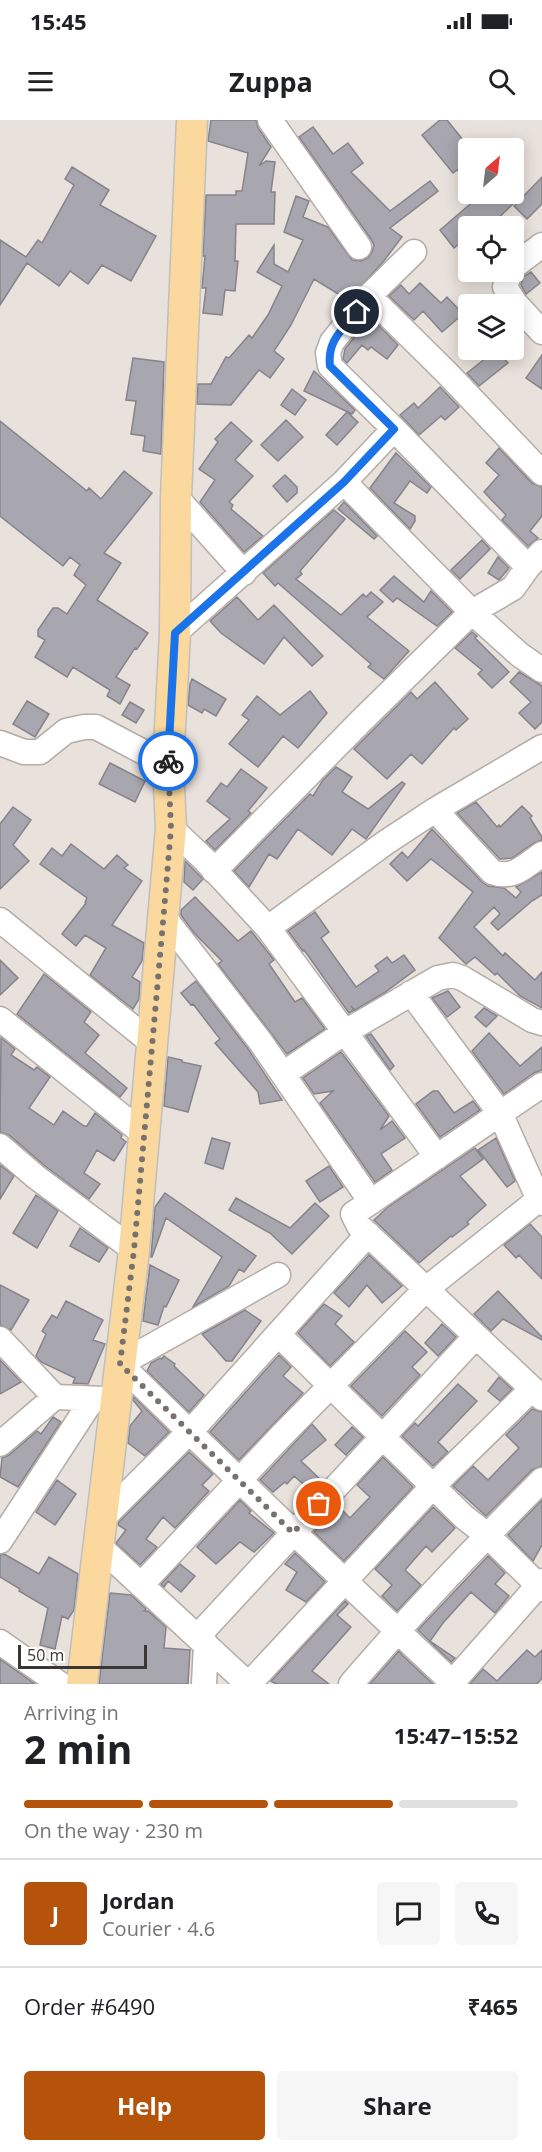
<!DOCTYPE html>
<meta charset="utf-8">
<style>
:root{--surface:#fff;--page:#f6f6f6;--text:#202124;--muted:#757577;--line:#e0e0e0;--accent:#b45309}
body{margin:0;font-family:"Open Sans",sans-serif;background:var(--page);color:var(--text);height:100vh;display:flex;flex-direction:column;font-size:22px;white-space:nowrap}
*{box-sizing:border-box;margin:0}
p{font-size:20px;color:var(--muted)}
.icon{flex:none;width:33px;height:33px;fill:none;stroke:currentColor;stroke-width:2;stroke-linecap:round;stroke-linejoin:round}
.map{position:relative;height:1564px;overflow:hidden}
.details{display:flex;flex-direction:column;background:var(--surface);flex:1}
.details>*{flex:none}
.needle{width:39px;rotate:28deg}
.fabs{position:absolute;left:458px;top:18px;display:grid;gap:12px}
.fabs a{display:grid;place-items:center;width:66px;height:66px;border-radius:6px;background:var(--surface);box-shadow:0 3px 15px #0003;font-size:30px}
.scale{position:absolute;left:18px;bottom:15px;width:129px;box-sizing:border-box;padding-left:6px;border:3px solid #393634;border-top:0;font-size:16px;line-height:21px;white-space:nowrap;color:#393634;-webkit-text-stroke:4px #fff;paint-order:stroke}
.pin{position:absolute;display:grid;place-items:center;width:51px;height:51px;color:#fff;margin:-26px;border:3px solid #fff;border-radius:50%;box-shadow:0 2px 6px #0007}
.courier{position:absolute;display:grid;place-items:center;width:60px;height:60px;margin:-30px;border:4px solid #1a73e8;border-radius:50%;background:#fff;color:#222;box-shadow:0 2px 8px #0007}
.summary em{font-style:normal;font-weight:700}
.summary div{display:flex;flex-direction:column-reverse}
.summary{display:flex;align-items:center;justify-content:space-between;height:102px;padding:0 24px}
h1{font-size:39px;font-weight:700;line-height:45px}
.bar{display:grid;grid-template-columns:repeat(4,1fr);gap:9px 6px;align-content:center;height:72px;padding:0 24px}
.bar i{height:8px;border-radius:4px;background:var(--line)}
.bar .current{background:var(--accent)}
.bar p{grid-column:span 4}
.line{display:flex;align-items:center;gap:15px;padding:0 24px;border-top:2px solid var(--line)}
.line div{flex:1}
.round{display:grid;place-items:center;flex:none;width:63px;height:63px;border-radius:6px;background:var(--page)}
.primary-button{display:flex;gap:12px;margin-top:auto;padding:12px 24px}
.primary-button a{flex:1;height:69px;border-radius:6px;background:var(--accent);color:#fff;font-size:24px;font-weight:700;line-height:69px;text-align:center}
.primary-button a+a{background:var(--page);color:var(--text)}
.status{display:flex;justify-content:space-between;align-items:center;height:42px;padding:0 30px;background:var(--surface);direction:ltr}
.status svg{height:16px;fill:currentColor}
header{display:flex;justify-content:space-between;align-items:center;height:78px;padding:0 24px;background:var(--surface);font-size:27px;font-weight:700}
.map>svg:first-child{display:block}
.building{fill:#a8a6ae;stroke:#86838b;stroke-width:1.5}
.lines{fill:none;stroke-linecap:round;stroke-linejoin:round}
.minor-casing{stroke:#b4aca7;stroke-width:27}
.major-casing{stroke:#c0bfbe;stroke-width:33}
.minor{stroke:#fff;stroke-width:24}
.major{stroke:#fad89e;stroke-width:30}
.done{stroke:#77726e;stroke-width:6;stroke-dasharray:0 10.8}
.route{stroke:#1a73e8;stroke-width:8}
</style>
<div class="status"><b>15:45</b><svg viewBox="0 0 49 12"><path d="M0 12V9h3v3zM5 12V6h3v6zM10 12V3h3v9zM15 12V0h3v12zM26 1h20v11H26zM47 4h2v5h-2z"/></svg></div>
<header><svg class="icon" aria-label="menu" viewBox="0 0 24 24"><path d="M4 6h16M4 12h16M4 18h16"/></svg>Zuppa<svg class="icon" aria-label="search" viewBox="0 0 24 24"><circle cx="10" cy="10" r="6"/><path d="M15 15l6 6"/></svg></header>
<div class="map">
<svg width="542" height="1564" viewBox="0 0 542 1564">
<rect width="100%" height="100%" fill="#e9e1db"/>
<path class="building" d="M211 0H256L258 8 271 27 259 46 266 41 275 42 271 72H275L274 104H236L235 141H238L235 171 225 170 222 195 203 193 206 168H202L205 136H203L206 75H236V71H242L248 33 208 21Z
M440 0H447L468 26V61L457 50 453 53 422 15Z
M313 7 333 34 348 23 363 43 351 52 390 91 430 61 438 71 390 108 402 117 383 142 348 180 314 159 291 205 274 231 284 239 270 258 259 250 231 285 197 284 198 264H211L226 237 229 238 249 215 252 218 268 195 282 166 257 152 274 125V144L288 152 303 120 284 112 296 76 309 81 303 97 328 107 352 140 361 141 368 138 372 132 374 125 371 119 299 17Z
M72 47 109 70 100 85 156 116 131 161 102 145 88 164 70 151 59 166 27 143 0 185V120L26 137 38 120 42 123 74 65 65 59Z
M542 57V84L527 99 514 86Z
M482 74H509L516 81 490 106H468V117L454 128 440 110Z
M531 152 540 163 526 174 521 165 523 157Z
M420 163 441 183 447 177 463 194 442 212 423 191 414 200 389 176 401 165 409 174Z
M370 197 398 225 387 239 371 227 368 230 362 225 347 243 343 239 345 229Z
M496 230 508 243 479 266 467 253Z
M542 235V269L526 258Z
M133 238 164 242 161 334 143 331 145 316 131 314 136 281 126 280Z
M314 251 355 290 352 294 304 271Z
M440 267 459 287 445 300 441 296 419 315 400 295 414 283 418 288Z
M292 269 306 280 295 295 281 285Z
M347 292 358 302 337 325 326 315Z
M286 300 303 317 278 341 261 325Z
M0 301 87 371 89 368 101 379 124 351 152 373 104 433 121 443 97 480 148 513 137 529 135 528 116 557 130 565 120 584 107 576 110 570 73 547 67 557 35 537 45 520 38 516V510L53 488H58L67 494 86 465 74 455 80 445 70 437 63 446 0 396Z
M231 302 252 321 235 340 253 356 229 382 233 385 231 389 263 416 244 432 200 382 215 360 199 349 218 322 215 319Z
M499 328 532 363 542 367V396L530 411 538 418 528 426 502 400 506 395 484 372 499 355 486 343Z
M396 333 431 367 427 373 410 361 394 383 415 396V401L410 409 370 368Z
M285 355 297 367V373L287 382 273 366Z
M344 382 377 416 374 419 338 389Z
M334 390 345 399 300 451 302 454 296 459 341 495 363 474 366 477 371 472 383 482 367 497 409 531 384 559 368 547 371 544 278 463 275 466 263 453Z
M482 420 490 429 460 459 451 450Z
M498 437 509 448 499 460 488 453Z
M394 456 424 482 431 471 452 492 437 506 397 478 393 482 380 470Z
M237 477 258 500 274 485 323 536 312 546 284 517 264 544 221 513 210 501Z
M472 512 477 516 475 518 509 552 492 568 478 554 482 550 455 528Z
M519 552 542 566V602L535 609 519 593 531 582 510 562Z
M192 559 226 579 216 596 204 589 202 593 188 585 190 564Z
M435 562 468 599 456 610 454 608 422 644 411 634 387 659 354 629 411 572 417 579Z
M310 571 327 593 298 628 283 616 258 647 229 624 249 600 242 595 257 576 280 595Z
M27 581 49 594 35 617 13 604Z
M130 582 144 590 136 603 122 595Z
M110 643 145 661 135 682 99 664Z
M336 647 352 657 342 672 368 689 402 662 405 664 366 719 352 709 332 735 298 709 277 739 269 734 249 767 234 751 310 674 313 676 323 660Z
M241 649 267 668 248 691 251 693 215 730 206 721 230 699 207 681 221 663 227 667Z
M476 682 497 707 499 705 500 707 522 686 532 696 530 698 542 717V720L534 723 512 738 500 739 457 693Z
M13 687 31 700 13 725 29 741 0 769V704Z
M432 709 482 762 488 766 504 768 516 778 521 772 516 767 542 752V775L532 781 498 810 491 803 500 794 494 787 474 807 503 836 505 833 535 860 542 852V888L520 876 497 853 495 855 475 837 466 844 439 818 473 772 431 739 407 761 390 744 402 732 408 738Z
M71 724 104 749 117 735 128 745 124 748 142 761 112 805 144 823 142 841 132 857 140 862 139 879 133 889 90 855 106 828 85 815 76 826 62 814 86 783 85 782 87 778 40 744 52 728 62 736Z
M185 741 203 759 193 770 184 762Z
M195 777 238 821 251 811 274 840 269 844 295 882 302 878 325 909 287 934 218 844 222 841 194 813 181 795V790Z
M315 792 329 812 321 818 356 867 379 851 375 846 387 837 392 843 404 835 415 850 384 873 355 890 351 886 354 890 349 893 304 830 303 831 288 811Z
M0 840 18 858 0 875Z
M44 854 91 892 84 902 99 915 85 933 127 968 120 977 17 894Z
M196 861 248 929 282 980 260 984 258 972 215 923 220 919 193 884 191 885 181 873Z
M448 871 460 887 447 897 432 878Z
M484 888 497 896 486 907 475 897Z
M489 913 520 946 542 927V950L534 953 504 974 472 931Z
M371 914 394 946 390 950 366 916Z
M1 918 15 929 11 935 34 950 37 947 50 957 29 988 54 1005 63 991 84 1006H87L95 993 122 1015 121 1018 126 1022 114 1041 97 1030 84 1053 100 1064 89 1079 45 1046 9 1015 0 1012Z
M341 932 389 996 380 1010 392 1001 405 1018 381 1034 392 1050 375 1062 320 983 333 971 314 974 303 958Z
M168 937 182 940V942L201 946 188 992 164 986Z
M433 971H438L454 993 473 981 480 990 440 1017 416 984Z
M212 1018 230 1023 223 1049 205 1043Z
M496 1018 515 1061 507 1067 478 1030Z
M475 1028 483 1039 460 1056 486 1085 467 1102 469 1104 452 1117 451 1116 419 1143 374 1100 388 1087Z
M0 1045 14 1056 0 1079Z
M329 1046 343 1067 320 1082 306 1061Z
M165 1073 256 1136 244 1152 239 1149 229 1166 193 1187 222 1137 166 1098 152 1137H151L155 1087Z
M36 1075 58 1091 37 1128 13 1113Z
M236 1078 290 1108 315 1083 329 1096 292 1134 270 1113 229 1090Z
M530 1104 542 1117V1159L519 1135 516 1138 504 1125Z
M80 1108 108 1128 99 1142 70 1126Z
M369 1135 402 1166 382 1183 367 1165 349 1187 334 1173Z
M150 1145 179 1160 166 1187 164 1186 158 1205 143 1201Z
M0 1165 29 1180 11 1210 0 1205Z
M498 1171 542 1217V1220L503 1199 491 1211 474 1194Z
M66 1181 103 1200 93 1220 105 1224 88 1264 73 1263 75 1258 41 1242 36 1236 46 1214 42 1211 52 1195 57 1198Z
M324 1184 342 1196 335 1204 354 1222 330 1246 298 1213Z
M245 1190 261 1201 232 1241H226L202 1214Z
M442 1204 456 1217 438 1236 425 1223Z
M405 1211 427 1232 412 1247 420 1255 382 1296 351 1266Z
M279 1235 291 1247 283 1256 303 1273 239 1340 210 1312Z
M164 1236 175 1244 174 1246 204 1275 189 1292 147 1251 151 1243 160 1238 162 1239Z
M0 1240 21 1262 0 1274Z
M499 1257 512 1269 500 1281 488 1271Z
M458 1264 477 1281 438 1322 448 1332 433 1346 402 1316 415 1303 418 1306Z
M134 1277 169 1312 145 1336 128 1323 130 1306 142 1291 133 1280Z
M532 1289 542 1292V1346L532 1350 486 1396 453 1366 473 1346 488 1360 519 1328 506 1315Z
M53 1297 61 1302 18 1367 0 1357 2 1338 9 1335 37 1311 41 1314Z
M312 1304 326 1320 301 1341 322 1361 312 1372 294 1356 287 1364 285 1362 273 1372 260 1360Z
M352 1307 363 1317 346 1335 335 1325Z
M189 1332 213 1354 202 1365 209 1371 175 1408 163 1397 146 1419 157 1427 140 1445 116 1423 126 1410 118 1405 119 1402Z
M383 1337 413 1367 344 1441 314 1412 338 1386 350 1398 370 1377 357 1365Z
M57 1360 76 1374 55 1405 36 1392Z
M240 1380 251 1391 249 1393 274 1413 254 1432 240 1422 216 1444 197 1427Z
M542 1380V1425L533 1441 508 1415Z
M433 1387 455 1408 432 1432 426 1426 405 1450 421 1465 397 1491 382 1476 392 1465 375 1449Z
M295 1433 325 1462 306 1482 286 1470 297 1452 285 1444Z
M4 1434 39 1454 49 1437 78 1454 74 1490 68 1499 62 1496 55 1529 40 1525 48 1488 19 1471 20 1469 0 1457V1435Z
M488 1436 505 1453 495 1464 509 1476 495 1493 471 1472 443 1503 430 1521 455 1538 451 1542 418 1510Z
M180 1444 195 1456 181 1472 168 1461 164 1467 161 1464Z
M110 1473 131 1475 146 1489 144 1491H148L166 1507 164 1528 190 1530 188 1564H99Z
M345 1481 348 1484 337 1495 351 1507 312 1551 329 1564H276L271 1561Z
M527 1530 535 1537 542 1530V1558L537 1564H470L483 1549 497 1561Z
M399 1531 402 1535 433 1564H370Z
M0 1539 35 1564H0Z"/>
<g class="lines">
<defs>
<path id="minor" d="M270 0 359 127
M414 132 369 176 332 222 328 233 330 246 394 309 528 447
M513 147 542 125
M510 152 505 167 515 183 542 212
M369 176 447 253 542 353
M344 362 394 309
M176 377 244 453
M175 513 344 362 472 492 513 468 528 447 542 432
M0 623 24 632H40L66 611 84 607H96L168 645
M435 690 492 752C513 760 525 746 542 734
M171 708 205 740 268 808 437 1037
M214 751 360 602 472 492 520 535 542 550
M164 797 260 921 371 1082
M0 800 152 923
M268 808 385 723 435 690 542 627
M411 873 500 993 539 1080 542 1083
M0 899 144 1014
M283 954 345 912 438 858 453 855 462 858 532 900 542 903
M542 965 353 1094 359 1106 542 1278
M0 1026 36 1057 134 1130
M278 1155 120 1244C230 1352 341 1458 454 1564
M278 1214 464 1397 487 1415 542 1469
M0 1219 55 1277 105 1279
M0 1324 55 1277
M102 1399 199 1302 368 1114
M0 1421 92 1280
M99 1426 248 1564
M141 1465 281 1316 426 1169 542 1077
M198 1516 476 1216
M0 1522 60 1564
M452 1563 542 1461
M204 1564 206 1524
M249 1564 433 1366 532 1269
M351 1564C412 1493 476 1426 542 1360"/>
<path id="major" d="M82 1564 134 1130 171 708 168 645 175 513 176 377 192 0"/>
</defs>
<use href="#minor" class="minor-casing"/>
<use href="#major" class="major-casing"/>
<use href="#minor" class="minor"/>
<use href="#major" class="major"/>
</g>
<g class="lines">
<path class="done" d="M168 641 171 708 164 791 134 1130 120 1244 293 1413 319 1384"/>
<path class="route" d="M168 641 175 513 344 362 394 309 330 246C327 221 342 210 357 192"/>
</g>
</svg>
<div class="fabs">
<a><svg class="needle" viewBox="-14 -14 28 28"><path d="M0-13l5 13h-10z" fill="#e53935"/><path d="M0 13l5-13h-10z" fill="#757577"/></svg></a>
<a><svg class="icon" aria-label="locate" viewBox="0 0 24 24"><circle cx="12" cy="12" r="6"/><path d="M12 2v4M12 18v4M2 12h4M18 12h4"/></svg></a>
<a><svg class="icon" aria-label="layers" viewBox="0 0 24 24"><path d="M12 4l9 5-9 5-9-5zM3 14l9 5 9-5"/></svg></a>
</div>
<div class="scale">50 m</div>
<div class="pin" style="left:319px;top:1384px;background:#ea580c"><svg class="icon" aria-label="bag" viewBox="0 0 24 24"><path d="M5 8h14l-1 12H6zM9 8a3 3 0 0 1 6 0"/></svg></div>
<div class="pin" style="left:357px;top:192px;background:#1f2937"><svg class="icon" aria-label="home" viewBox="0 0 24 24"><path d="M3 11l9-7 9 7M6 9v11h12V9"/></svg></div>
<div class="courier" style="left:168px;top:641px"><svg class="icon" aria-label="bike" viewBox="0 0 24 24"><circle cx="6" cy="16" r="4"/><circle cx="18" cy="16" r="4"/><path d="M6 16l4-8h5l3 8M10 8l3 8H6M13 5h3"/></svg></div>
</div>
<section class="details">
<div class="summary"><div><h1>2 min</h1><p>Arriving in</p></div><em>15:47–15:52</em></div>
<div class="bar"><i class="current"></i><i class="current"></i><i class="current"></i><i></i><p>On the way · 230 m</p></div>
<div class="line" style="height:108px"><b class="round" style="background:var(--accent);color:#fff">J</b><div><b>Jordan</b><p>Courier · 4.6</p></div><a class="round"><svg class="icon" aria-label="chat" viewBox="0 0 24 24"><path d="M4 5h16v11H9l-5 4z"/></svg></a><a class="round"><svg class="icon" aria-label="phone" viewBox="0 0 24 24"><path d="M5 4h4l2 5-3 2q2 4 5 5l2-3 5 2v4C11 20 4 13 5 4z"/></svg></a></div>
<div class="line" style="height:78px"><div>Order #6490</div><b>₹465</b></div>
<div class="primary-button"><a>Help</a><a>Share</a></div>
</section>
